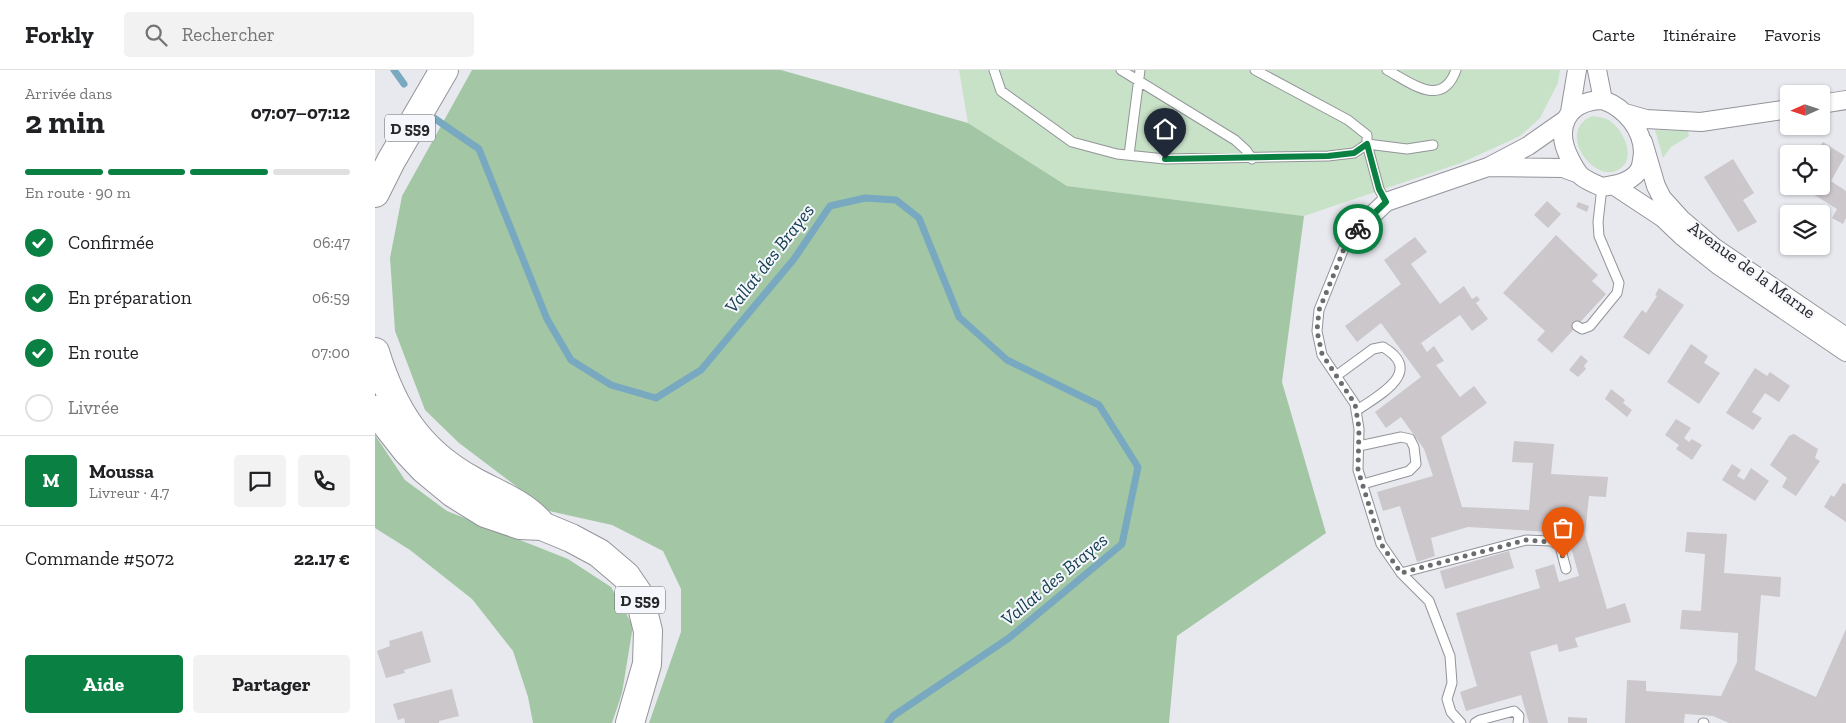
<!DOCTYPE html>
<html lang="fr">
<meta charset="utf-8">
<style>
:root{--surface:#fff;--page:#f2f2f2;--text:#202124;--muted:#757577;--line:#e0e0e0;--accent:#0b8043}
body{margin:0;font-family:"Zilla Slab",serif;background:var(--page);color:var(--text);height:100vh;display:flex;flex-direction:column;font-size:19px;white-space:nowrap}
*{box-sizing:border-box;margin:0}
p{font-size:16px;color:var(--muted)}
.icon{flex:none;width:28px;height:28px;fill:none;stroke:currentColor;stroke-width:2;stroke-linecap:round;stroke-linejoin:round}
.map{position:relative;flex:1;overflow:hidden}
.drawer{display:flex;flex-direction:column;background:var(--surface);width:375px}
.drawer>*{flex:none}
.needle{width:32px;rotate:267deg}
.fabs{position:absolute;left:1405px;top:15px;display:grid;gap:10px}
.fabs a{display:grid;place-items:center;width:50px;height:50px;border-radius:5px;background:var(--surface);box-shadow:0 1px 4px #0004;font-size:25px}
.pin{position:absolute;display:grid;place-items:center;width:42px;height:42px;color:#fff;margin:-51px -21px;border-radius:50% 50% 50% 0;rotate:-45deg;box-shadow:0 0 5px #0007}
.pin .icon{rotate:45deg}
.courier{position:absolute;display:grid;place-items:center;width:50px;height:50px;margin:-25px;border:4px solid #0b8043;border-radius:50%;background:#fff;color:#222;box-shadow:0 1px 6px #0007}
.head em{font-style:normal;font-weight:800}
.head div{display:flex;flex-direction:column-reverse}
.head{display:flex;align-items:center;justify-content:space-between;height:85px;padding:0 25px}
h1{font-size:32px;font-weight:800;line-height:38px}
.bar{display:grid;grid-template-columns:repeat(4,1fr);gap:8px 5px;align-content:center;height:60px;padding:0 25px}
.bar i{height:6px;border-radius:4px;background:var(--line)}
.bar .active{background:var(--accent)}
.bar p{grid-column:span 4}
.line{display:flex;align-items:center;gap:12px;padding:0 25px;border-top:1px solid var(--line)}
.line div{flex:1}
.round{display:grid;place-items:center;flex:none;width:52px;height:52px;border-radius:5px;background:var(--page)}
ol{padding:0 25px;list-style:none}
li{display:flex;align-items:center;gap:15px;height:55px}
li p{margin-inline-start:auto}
li .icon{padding:5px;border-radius:50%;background:var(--accent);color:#fff;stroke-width:4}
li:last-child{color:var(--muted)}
li i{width:28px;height:28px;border:2px solid var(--line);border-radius:50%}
.action{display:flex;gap:10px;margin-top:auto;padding:10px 25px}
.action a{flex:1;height:58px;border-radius:5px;background:var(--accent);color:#fff;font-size:20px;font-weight:800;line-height:58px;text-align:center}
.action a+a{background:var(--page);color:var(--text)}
header{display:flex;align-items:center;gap:30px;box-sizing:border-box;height:70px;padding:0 25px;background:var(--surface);border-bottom:1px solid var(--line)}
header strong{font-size:24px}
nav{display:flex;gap:28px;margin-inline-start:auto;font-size:18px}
.search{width:350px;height:45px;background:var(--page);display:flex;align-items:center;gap:12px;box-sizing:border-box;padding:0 18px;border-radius:5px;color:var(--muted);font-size:19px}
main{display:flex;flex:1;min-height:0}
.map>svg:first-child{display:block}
.green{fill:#c8e2c8}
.forest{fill:#a3c7a5}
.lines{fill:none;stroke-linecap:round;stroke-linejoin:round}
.stream{stroke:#78a9c0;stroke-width:7}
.building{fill:#cbc7cb}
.lane-casing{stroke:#939499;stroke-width:11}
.street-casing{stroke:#939499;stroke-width:20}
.primary-casing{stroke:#939499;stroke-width:30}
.lane{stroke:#fff;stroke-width:9}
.street{stroke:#fff;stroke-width:18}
.primary{stroke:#fff;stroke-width:28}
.done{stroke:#6b6c6f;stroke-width:5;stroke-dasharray:0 9}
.route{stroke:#0b8043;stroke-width:6}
.labels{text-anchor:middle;stroke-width:4;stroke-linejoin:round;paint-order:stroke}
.shield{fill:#f6f7fc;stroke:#666669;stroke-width:1}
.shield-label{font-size:16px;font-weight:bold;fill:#28282a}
.street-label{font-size:18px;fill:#28282a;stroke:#f6f7fc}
.water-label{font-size:19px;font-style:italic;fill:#154051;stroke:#f6f7fc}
</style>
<header>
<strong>Forkly</strong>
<div class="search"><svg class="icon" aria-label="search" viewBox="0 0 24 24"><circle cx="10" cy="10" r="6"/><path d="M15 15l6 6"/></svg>Rechercher</div>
<nav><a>Carte</a><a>Itinéraire</a><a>Favoris</a></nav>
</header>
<main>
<section class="drawer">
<div class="head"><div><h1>2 min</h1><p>Arrivée dans</p></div><em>07:07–07:12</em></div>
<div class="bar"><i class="active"></i><i class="active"></i><i class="active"></i><i></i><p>En route · 90 m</p></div>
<ol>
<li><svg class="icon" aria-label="check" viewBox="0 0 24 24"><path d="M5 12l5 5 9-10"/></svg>Confirmée<p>06:47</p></li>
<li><svg class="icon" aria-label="check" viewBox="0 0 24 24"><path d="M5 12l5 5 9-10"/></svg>En préparation<p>06:59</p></li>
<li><svg class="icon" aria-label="check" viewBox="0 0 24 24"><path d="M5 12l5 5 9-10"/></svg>En route<p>07:00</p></li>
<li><i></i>Livrée</li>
</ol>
<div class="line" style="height:90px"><b class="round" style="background:var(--accent);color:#fff">M</b><div><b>Moussa</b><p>Livreur · 4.7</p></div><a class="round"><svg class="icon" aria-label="chat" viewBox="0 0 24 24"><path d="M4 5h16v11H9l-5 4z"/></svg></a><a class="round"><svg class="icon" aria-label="phone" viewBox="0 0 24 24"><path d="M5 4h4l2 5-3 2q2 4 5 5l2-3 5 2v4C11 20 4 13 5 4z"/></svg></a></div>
<div class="line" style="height:65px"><div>Commande #5072</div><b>22.17 €</b></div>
<div class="action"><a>Aide</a><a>Partager</a></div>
</section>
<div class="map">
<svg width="1471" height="653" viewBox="0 0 1471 653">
<rect width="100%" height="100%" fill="#e8e9ef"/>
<path class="green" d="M584 0H1185L1183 13 1165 48 1145 66 1086 93 929 146 692 116 593 53Z
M1217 46C1223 47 1230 47 1235 51 1247 59 1259 82 1249 95 1226 123 1177 63 1217 46Z
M1280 60 1313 61 1314 66 1296 77 1288 88Z"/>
<path class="forest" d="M97 0H406L593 53 692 116 929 146 907 312 951 463 802 566 794 653H274L306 562V519L288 481 237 455 174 441 84 373 50 340 20 261 15 188 27 126Z
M0 365 30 410 72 441 193 489 236 517 258 556 247 623 237 653H158L153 627 138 581 97 529 35 480 0 458Z"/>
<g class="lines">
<path class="stream" d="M19 0 29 14
M56 46 104 79 172 249 196 290 236 315 281 328 326 300 419 189 455 136 490 128 521 130 544 148 584 247 632 290 724 335 763 397 747 474 634 568 518 646 513 653"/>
</g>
<path class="building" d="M1448 72 1470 86 1456 111 1471 121V148L1468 154 1457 148 1462 139 1433 121 1435 116H1446V84H1439Z
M1358 89 1379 123 1368 130 1382 152 1363 162 1329 107Z
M1172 131 1186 144 1173 158 1159 145Z
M1203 132 1214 136 1212 142 1201 137Z
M1181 165 1223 205 1217 211 1231 224 1177 283 1162 270 1170 261 1128 223Z
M1040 167 1052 182 1036 194 1065 234 1089 216 1097 229 1102 226 1105 230 1101 233 1113 249 1097 261 1085 245 1046 273 1052 282 1059 276 1069 291 1061 295 1085 327 1099 316 1112 333 1066 367 1087 437 1154 440 1158 393 1137 392 1139 371 1179 374 1176 404 1233 407 1231 427 1214 426 1210 464 1232 539 1250 533 1256 552 1200 568 1203 577 1184 582 1182 574 1155 582 1173 653H1154L1146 625 1091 641 1085 622 1102 616 1081 543 1165 518 1160 500 1179 494 1184 512 1204 506 1192 463 1093 457 1056 468 1060 486 1042 492 1025 436 1008 441 1002 422 1058 406 1049 379 1026 347 1011 358 1000 342 1046 307 1006 253 982 272 970 256 1026 214 1009 190Z
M1284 218 1309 235 1274 285 1248 267 1267 240 1271 243 1282 226 1280 225Z
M1316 274 1333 286 1329 293 1345 303 1324 334 1292 312Z
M1206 285 1213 291 1209 296 1211 299 1203 307 1194 300Z
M1380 298 1392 306 1395 302 1415 316 1404 332 1390 323 1377 342 1387 348 1378 360 1351 343Z
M1236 319 1250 330 1248 333 1257 340 1252 347 1230 329Z
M1301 349 1316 358 1309 368 1314 372 1317 369 1327 375 1317 390 1301 379 1304 375 1290 365Z
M1419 364 1443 379 1440 388 1445 391 1421 426 1407 417 1412 408 1395 395 1414 366Z
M1357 394 1366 400 1362 406 1369 410 1376 398 1394 411 1380 431 1347 410Z
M1468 413 1471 414V452L1449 437 1456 425 1459 427Z
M1312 462 1352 464 1349 503 1406 507 1405 527 1386 525 1380 600 1441 627 1471 559V653H1354L1338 646 1310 644 1309 653H1250L1252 610 1271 611V621L1346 626 1362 592 1363 563 1305 559 1307 540 1326 541 1330 484 1310 482Z
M1134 481 1139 498 1070 519 1065 501Z
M47 561 56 592 29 600 30 603 11 608 2 581 15 576 14 571Z
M77 619 84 646 64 651V653H30L29 648 23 650 18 634Z
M1193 647 1212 648V653H1193Z"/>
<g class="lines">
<defs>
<path id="lane" d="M619 0 626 21 697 72 742 84 790 89 953 86 979 83 992 74V65L973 50 880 0
M746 0 860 70 871 80 877 89
M1012 0C1036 13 1067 39 1081 0
M754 85 765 0
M1011 132 1004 119 992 74 1032 79 1058 75
M973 168 944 240 942 261 947 285 980 334 984 359 983 400 1006 474 1026 503 1054 531 1075 586 1077 613 1072 629 1076 642 1086 653
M1202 256 1207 259 1215 256 1242 223 1244 213 1224 166 1223 152 1227 117
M961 306 998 279 1008 277C1051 302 1002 326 981 341
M984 376 1026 367 1035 369 1039 377 1041 394 1034 401 988 414
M1026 503 1151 470 1176 471 1185 476 1191 499
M1100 653 1105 650 1139 641 1144 646 1143 653
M1328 653H1329"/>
<path id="street" d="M1222 0 1228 30
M1228 30C1250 38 1268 59 1268 83 1267 89 1267 97 1263 102 1254 113 1240 115 1227 117 1220 114 1212 111 1206 106 1202 102 1198 95 1195 89 1179 58 1191 31 1228 30Z
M1446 34 1471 30
M1195 42 1202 0
M1250 43 1271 49 1326 52 1414 39
M1268 72 1281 116 1287 128 1306 149 1340 178 1471 267
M1113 97 1188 98 1204 104
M1238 115 1288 148 1308 167 1343 195 1471 282
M973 168 1011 132 1113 97 1153 76 1190 50"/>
<path id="primary" d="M0 123 16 91 69 0
M0 282C18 340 43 381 98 411 121 424 147 433 165 453
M0 340 32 381 49 399 78 423 110 443 145 455 167 456 196 468 224 483 251 506 264 525 273 561 272 594 255 653"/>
</defs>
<use href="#lane" class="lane-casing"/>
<use href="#street" class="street-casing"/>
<use href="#primary" class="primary-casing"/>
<use href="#lane" class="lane"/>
<use href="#street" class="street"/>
<use href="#primary" class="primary"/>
</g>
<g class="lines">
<path class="done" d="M983 159 973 168 959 204 944 240 942 261 947 284 980 334 984 358 983 400 1006 474 1026 503 1151 470 1176 472 1185 476 1188 488"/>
<path class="route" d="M790 89 953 86 979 83 992 74 1004 119 1011 132 983 159"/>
</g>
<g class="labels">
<g class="shield">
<rect x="10" y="44.5" width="50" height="27" rx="4"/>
<rect x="240" y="516.5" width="50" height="27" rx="4"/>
</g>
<g class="shield-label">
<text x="35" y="64">D 559</text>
<text x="265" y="536">D 559</text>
</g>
<g class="street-label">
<text transform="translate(1377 200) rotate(36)" y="6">Avenue de la Marne</text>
</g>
<g class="water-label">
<text transform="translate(394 188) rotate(-52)" y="7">Vallat des Brayes</text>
<text transform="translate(679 509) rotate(-40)" y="7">Vallat des Brayes</text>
</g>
</g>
</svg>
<div class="fabs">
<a><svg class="needle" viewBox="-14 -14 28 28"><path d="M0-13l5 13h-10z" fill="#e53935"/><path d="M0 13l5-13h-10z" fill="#757577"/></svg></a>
<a><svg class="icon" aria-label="locate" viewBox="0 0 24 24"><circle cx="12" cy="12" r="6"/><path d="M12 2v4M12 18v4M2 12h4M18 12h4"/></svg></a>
<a><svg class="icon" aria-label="layers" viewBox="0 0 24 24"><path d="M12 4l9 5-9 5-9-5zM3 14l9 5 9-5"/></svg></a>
</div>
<div class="pin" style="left:1188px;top:488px;background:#ea580c"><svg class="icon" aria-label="bag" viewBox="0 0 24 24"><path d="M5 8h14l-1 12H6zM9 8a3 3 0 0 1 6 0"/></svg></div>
<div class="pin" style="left:790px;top:89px;background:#1f2937"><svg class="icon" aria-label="home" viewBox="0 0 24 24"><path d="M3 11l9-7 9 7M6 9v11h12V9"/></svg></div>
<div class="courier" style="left:983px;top:159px"><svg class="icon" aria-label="bike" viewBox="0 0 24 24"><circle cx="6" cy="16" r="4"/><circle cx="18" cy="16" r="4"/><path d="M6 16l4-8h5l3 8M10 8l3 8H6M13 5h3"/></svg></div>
</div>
</main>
